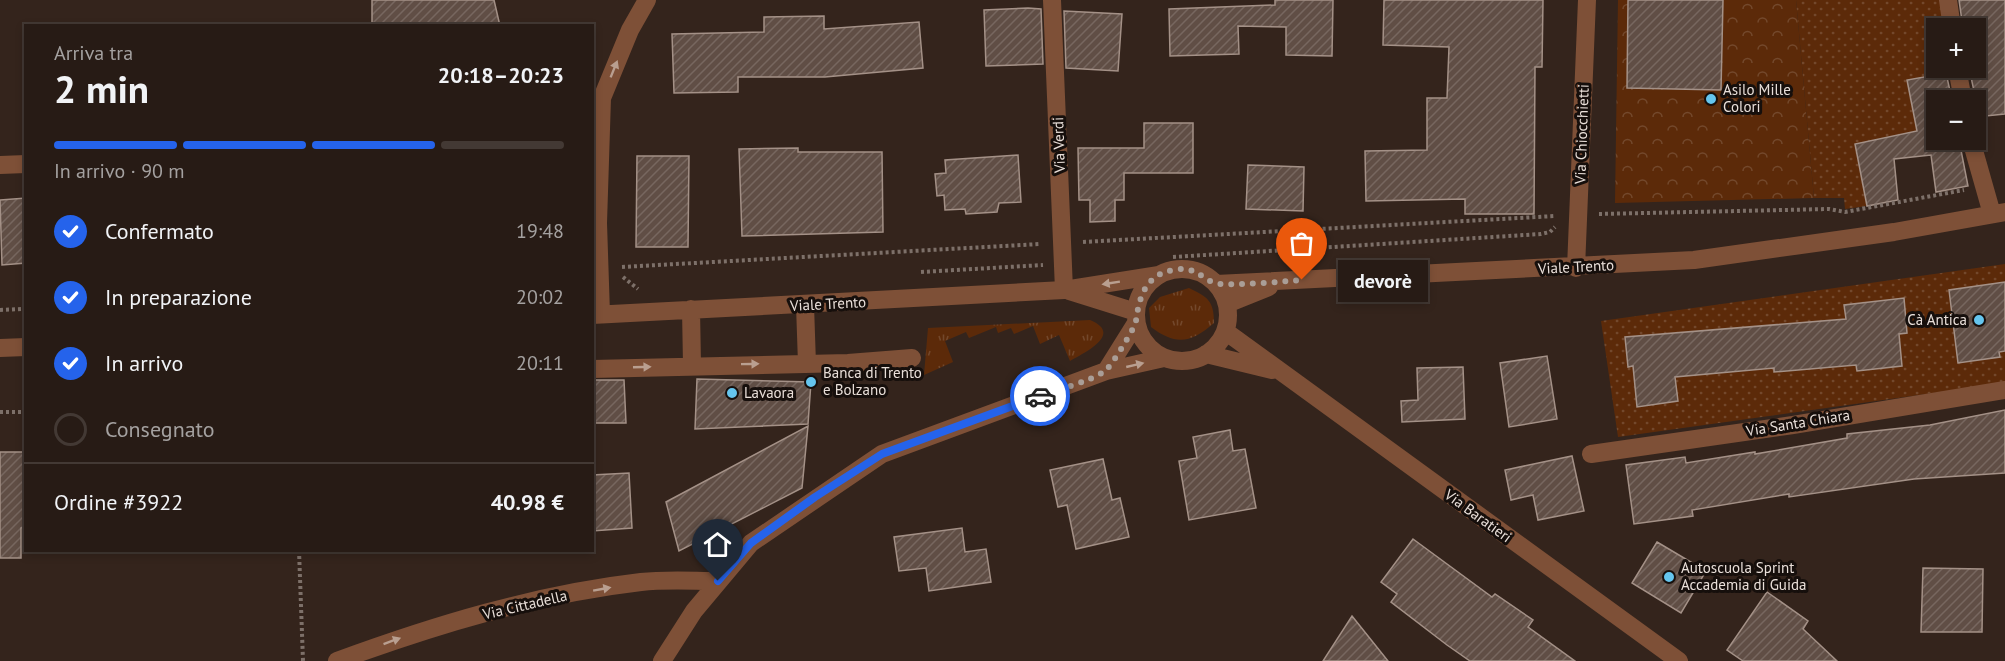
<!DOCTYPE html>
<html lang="it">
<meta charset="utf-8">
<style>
:root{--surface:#271b15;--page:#332822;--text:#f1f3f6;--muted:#a4a1a0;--line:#433934;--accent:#2563eb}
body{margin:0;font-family:"PT Sans",sans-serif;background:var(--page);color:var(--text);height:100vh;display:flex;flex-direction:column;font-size:22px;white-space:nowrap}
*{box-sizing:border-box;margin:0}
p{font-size:20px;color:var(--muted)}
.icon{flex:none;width:33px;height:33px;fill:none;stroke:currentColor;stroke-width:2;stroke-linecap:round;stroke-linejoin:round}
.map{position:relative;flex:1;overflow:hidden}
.sheet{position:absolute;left:24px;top:24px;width:570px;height:528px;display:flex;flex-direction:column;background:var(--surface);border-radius:0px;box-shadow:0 3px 9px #0003,0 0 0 2px var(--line)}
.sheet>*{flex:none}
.tools{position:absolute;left:1926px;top:18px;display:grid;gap:12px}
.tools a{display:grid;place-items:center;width:60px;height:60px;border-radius:0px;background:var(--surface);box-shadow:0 3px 9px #0003,0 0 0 2px var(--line);font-size:30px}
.pin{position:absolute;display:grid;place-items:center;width:51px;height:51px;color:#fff;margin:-62px -26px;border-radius:50% 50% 50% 0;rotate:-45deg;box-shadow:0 0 6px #0007}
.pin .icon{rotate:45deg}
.courier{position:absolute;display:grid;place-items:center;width:60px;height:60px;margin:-30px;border:4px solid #2563eb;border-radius:50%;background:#fff;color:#222;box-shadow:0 2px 8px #0007}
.bubble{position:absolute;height:42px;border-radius:0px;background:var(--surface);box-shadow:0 3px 9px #0003,0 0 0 2px var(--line);font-size:20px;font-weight:800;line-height:42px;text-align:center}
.summary em{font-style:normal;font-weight:800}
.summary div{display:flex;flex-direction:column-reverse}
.summary{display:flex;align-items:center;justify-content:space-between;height:102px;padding:0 30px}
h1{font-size:39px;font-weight:800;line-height:45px}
.bar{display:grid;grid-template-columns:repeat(4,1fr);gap:9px 6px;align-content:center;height:72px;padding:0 30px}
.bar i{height:8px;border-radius:4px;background:var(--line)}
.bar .current{background:var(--accent)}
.bar p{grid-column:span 4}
.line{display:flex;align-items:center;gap:15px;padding:0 30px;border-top:2px solid var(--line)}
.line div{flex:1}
ol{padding:0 30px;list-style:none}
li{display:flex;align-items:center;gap:18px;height:66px}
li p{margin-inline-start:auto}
li .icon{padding:6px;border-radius:50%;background:var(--accent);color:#fff;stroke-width:4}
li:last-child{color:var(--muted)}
li i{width:33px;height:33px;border:3px solid var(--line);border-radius:50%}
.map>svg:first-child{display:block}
.grass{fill:url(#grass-tufts)}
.park{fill:url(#park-crowns)}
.garden{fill:url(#garden-dots)}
.building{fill:url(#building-hatch);stroke:#a49187;stroke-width:1.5}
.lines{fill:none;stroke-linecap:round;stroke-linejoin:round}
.path{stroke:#7d7069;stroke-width:4;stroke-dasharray:3 3;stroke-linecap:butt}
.minor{stroke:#7e5037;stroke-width:18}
.oneway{fill:#b99f90}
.done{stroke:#aa9e97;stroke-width:6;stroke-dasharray:0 10.8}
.route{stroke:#2563eb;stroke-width:8}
.poi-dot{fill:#65c5ee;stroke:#160f0c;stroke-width:2}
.labels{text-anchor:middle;stroke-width:6;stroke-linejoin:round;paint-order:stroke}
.poi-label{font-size:15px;fill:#e9dfd9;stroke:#160f0c;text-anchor:start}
.street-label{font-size:15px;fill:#e9dfd9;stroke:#160f0c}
</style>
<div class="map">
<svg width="2005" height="661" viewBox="0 0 2005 661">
<defs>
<pattern id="grass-tufts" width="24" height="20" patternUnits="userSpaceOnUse" patternTransform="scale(1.5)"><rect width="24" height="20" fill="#5c2a09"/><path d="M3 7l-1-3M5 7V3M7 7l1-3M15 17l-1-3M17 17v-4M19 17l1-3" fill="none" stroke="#73482c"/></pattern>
<pattern id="park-crowns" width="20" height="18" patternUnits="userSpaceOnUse" patternTransform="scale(1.5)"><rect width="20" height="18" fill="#5c2a09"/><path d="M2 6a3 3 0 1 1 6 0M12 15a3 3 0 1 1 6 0" fill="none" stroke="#73482c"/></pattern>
<pattern id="garden-dots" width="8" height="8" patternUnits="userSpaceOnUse" patternTransform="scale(1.5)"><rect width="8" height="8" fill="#5c2a09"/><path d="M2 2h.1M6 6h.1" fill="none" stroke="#73482c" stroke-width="1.8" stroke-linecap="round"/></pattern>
<pattern id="building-hatch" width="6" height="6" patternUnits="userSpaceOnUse" patternTransform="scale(1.5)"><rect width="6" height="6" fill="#604e45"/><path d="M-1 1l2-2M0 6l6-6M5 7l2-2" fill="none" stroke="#77675f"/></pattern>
</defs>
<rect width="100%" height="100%" fill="#34241c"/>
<path class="grass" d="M1189 288C1208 297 1214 301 1214 323 1191 343 1176 346 1151 327L1149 308 1160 297Z
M1090 320C1124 334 1084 353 1070 361L1059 335 1040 344 1033 326 1014 334 1011 328 998 333 996 327 969 338 966 332 945 341 953 362 924 375 928 328Z"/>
<path class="park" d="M1618 0H1628L1627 88 1721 90 1723 0H1796L1814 198 1615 203Z"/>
<path class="garden" d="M1796 0H1941L1944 28H1936V68H1946V73L1907 81 1917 131 1855 144 1867 206 1845 209 1844 198H1814Z
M2005 264V383L1618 437 1601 321Z"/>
<path class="building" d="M372 0H494L500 26H372Z
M1275 0H1333L1332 56 1286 55V27L1238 26 1239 54 1170 56 1169 9 1275 5Z
M1384 0H1543L1542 67H1535L1534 214H1465V199L1366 201 1365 151 1427 150V98H1447L1449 47 1383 45Z
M1628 0H1723L1721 90 1627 88Z
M1959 0H2005V114L1976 117V100L1969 68H1976V28H1963Z
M1028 8 1041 9 1043 64 986 66 984 10Z
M1064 11 1122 14 1118 71 1066 68Z
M824 16V29L919 22 923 68 825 77H738V92L674 93 672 34 764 32V17Z
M1946 73 1952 100H1936V140H1959L1968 186 1936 192 1931 155 1894 159 1898 200 1867 206 1855 144 1917 131 1907 80Z
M1144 123H1193V173H1124V200H1115V221L1090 222V200H1079L1078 148H1144Z
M798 148V152H882L883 232 742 236 739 149Z
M1018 155 1021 202 999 203 997 212 966 214 965 209 945 210 944 195 937 196 935 174 946 173 945 160Z
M637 156H689L688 247H636Z
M1248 165 1304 167 1303 211 1246 209Z
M26 198V263L2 265 0 200Z
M2005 282V351L1999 352 2000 357 1958 363 1949 290Z
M1904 298 1907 333 1899 334 1902 366 1857 371 1856 365 1774 372V368L1675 377 1678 401 1637 407 1633 366 1628 367 1625 337 1846 319 1844 305Z
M1547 356 1557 419 1509 427 1500 363Z
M1463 367 1465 419 1402 422 1401 401 1418 400 1417 368Z
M697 379 811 382 808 424 695 429Z
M592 380H624L626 423H592Z
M2005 410V473L1914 479 1789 497V494L1692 510 1693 516 1634 524 1626 465 1685 457 1686 463 1755 452V454L1847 438V434L1930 425Z
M808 426 802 488 679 551 666 502Z
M1230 430 1233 451 1245 449 1256 508 1189 520 1179 461 1197 458 1193 437Z
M0 452H23L26 527 21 528V558H0Z
M1572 456 1584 511 1538 520 1533 495 1511 500 1505 470Z
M1103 459 1112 500 1120 498 1129 537 1076 549 1067 505 1058 507 1050 470Z
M629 473 632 528 592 531V475Z
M962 528 965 552 986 549 991 582 929 591 926 568 899 571 894 537Z
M1413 539 1492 597 1495 594 1533 620 1528 627 1575 661H1470L1447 645 1391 602 1397 594 1381 582Z
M1657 542 1706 571 1681 613 1632 583Z
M1923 568 1983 569 1982 632H1921Z
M1767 592 1808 621 1803 629 1837 661H1743L1727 650Z
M1352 616 1388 661H1323Z"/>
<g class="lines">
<path class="path" d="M1599 214 1829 209 1845 212 1964 190
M1083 242 1555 216
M1173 257 1541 234 1550 232 1555 227
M622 267 1040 244
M921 272 1043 265
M623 277 638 289
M0 310 23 309
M0 412H26
M299 550 303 661"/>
<path class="minor" d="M1052 0 1064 290
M1948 0 1952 28
M1957 68 1963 100
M1971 140 1992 214
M0 165 26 164
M1576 268 1587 0
M1136 315a46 46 0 1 1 92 0a46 46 0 1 1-92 0Z
M1216 284 1694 260 1894 232 2005 212
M1069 291 1136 312
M1227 304 1269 287
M805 305 807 364
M691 309 692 365
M601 314 598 223 602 98 630 30 647 0
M592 315 1064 290 1159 275
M1225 331 1679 661
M0 348 26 347
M1206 354 1272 370
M592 369 848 363 912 358
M1106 371 1136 323
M1591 454 1793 425 2005 390
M337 661C435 625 537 594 641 582 666 579 693 581 719 581
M662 661 694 611 751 543 882 454 1106 371 1164 358"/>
</g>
<defs><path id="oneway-solid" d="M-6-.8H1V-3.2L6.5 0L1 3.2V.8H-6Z" transform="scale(1.5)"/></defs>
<g class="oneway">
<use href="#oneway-solid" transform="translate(614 69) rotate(-68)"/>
<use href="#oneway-solid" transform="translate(1111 283) rotate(171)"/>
<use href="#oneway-solid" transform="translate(750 364) rotate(-1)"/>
<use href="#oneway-solid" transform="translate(1135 365) rotate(-13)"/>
<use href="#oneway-solid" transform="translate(642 367) rotate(-2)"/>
<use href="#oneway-solid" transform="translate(602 589) rotate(-10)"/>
<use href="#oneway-solid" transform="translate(392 641) rotate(-20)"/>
</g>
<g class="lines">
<path class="done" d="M1040 396C1059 389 1089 382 1105 371 1110 368 1135 328 1136 321 1139 298 1145 275 1173 270 1195 265 1200 278 1215 283 1225 287 1288 281 1302 280"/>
<path class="route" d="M718 581 751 543 815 497 882 454 1040 396"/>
</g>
<g class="poi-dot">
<circle cx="1711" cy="99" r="6"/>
<circle cx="1979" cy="320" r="6"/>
<circle cx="811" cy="382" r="6"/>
<circle cx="732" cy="393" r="6"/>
<circle cx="1669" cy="577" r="6"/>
</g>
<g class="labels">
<g class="poi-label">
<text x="1723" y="95">Asilo Mille<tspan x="1723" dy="17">Colori</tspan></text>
<text x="1967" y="325" text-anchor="end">Cà Antica</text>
<text x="823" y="378">Banca di Trento<tspan x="823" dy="17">e Bolzano</tspan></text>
<text x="744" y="398">Lavaora</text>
<text x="1681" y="573">Autoscuola Sprint<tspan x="1681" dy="17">Accademia di Guida</tspan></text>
</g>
<g class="street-label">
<text transform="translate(1582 134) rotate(-88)" y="5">Via Chiocchietti</text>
<text transform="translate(1059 145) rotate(-92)" y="5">Via Verdi</text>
<text transform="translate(1576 267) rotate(-3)" y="5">Viale Trento</text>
<text transform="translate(828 304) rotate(-3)" y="5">Viale Trento</text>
<text transform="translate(1798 423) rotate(-9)" y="5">Via Santa Chiara</text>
<text transform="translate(1478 516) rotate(36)" y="5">Via Baratieri</text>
<text transform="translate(525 605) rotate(-13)" y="5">Via Cittadella</text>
</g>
</g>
</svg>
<div class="tools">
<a>+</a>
<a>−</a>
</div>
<div class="pin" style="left:1302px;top:280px;background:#ea580c"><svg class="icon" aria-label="bag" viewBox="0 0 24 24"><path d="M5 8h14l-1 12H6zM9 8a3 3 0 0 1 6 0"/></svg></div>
<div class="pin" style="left:718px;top:581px;background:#1f2937"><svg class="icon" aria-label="home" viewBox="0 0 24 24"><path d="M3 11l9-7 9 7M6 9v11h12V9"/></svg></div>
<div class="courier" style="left:1040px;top:396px"><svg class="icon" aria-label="car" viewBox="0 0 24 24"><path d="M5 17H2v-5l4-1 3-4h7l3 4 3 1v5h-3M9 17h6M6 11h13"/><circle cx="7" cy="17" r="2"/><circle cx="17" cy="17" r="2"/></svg></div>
<div class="bubble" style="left:1338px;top:260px;width:90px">devorè</div>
<section class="sheet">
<div class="summary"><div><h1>2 min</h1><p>Arriva tra</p></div><em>20:18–20:23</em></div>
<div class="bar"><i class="current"></i><i class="current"></i><i class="current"></i><i></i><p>In arrivo · 90 m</p></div>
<ol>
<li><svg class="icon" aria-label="check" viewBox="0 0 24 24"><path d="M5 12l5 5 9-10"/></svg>Confermato<p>19:48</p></li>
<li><svg class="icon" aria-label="check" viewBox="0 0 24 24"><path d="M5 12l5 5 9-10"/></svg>In preparazione<p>20:02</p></li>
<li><svg class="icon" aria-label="check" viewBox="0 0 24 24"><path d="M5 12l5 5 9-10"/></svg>In arrivo<p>20:11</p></li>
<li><i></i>Consegnato</li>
</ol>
<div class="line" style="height:78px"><div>Ordine #3922</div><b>40.98 €</b></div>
</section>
</div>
